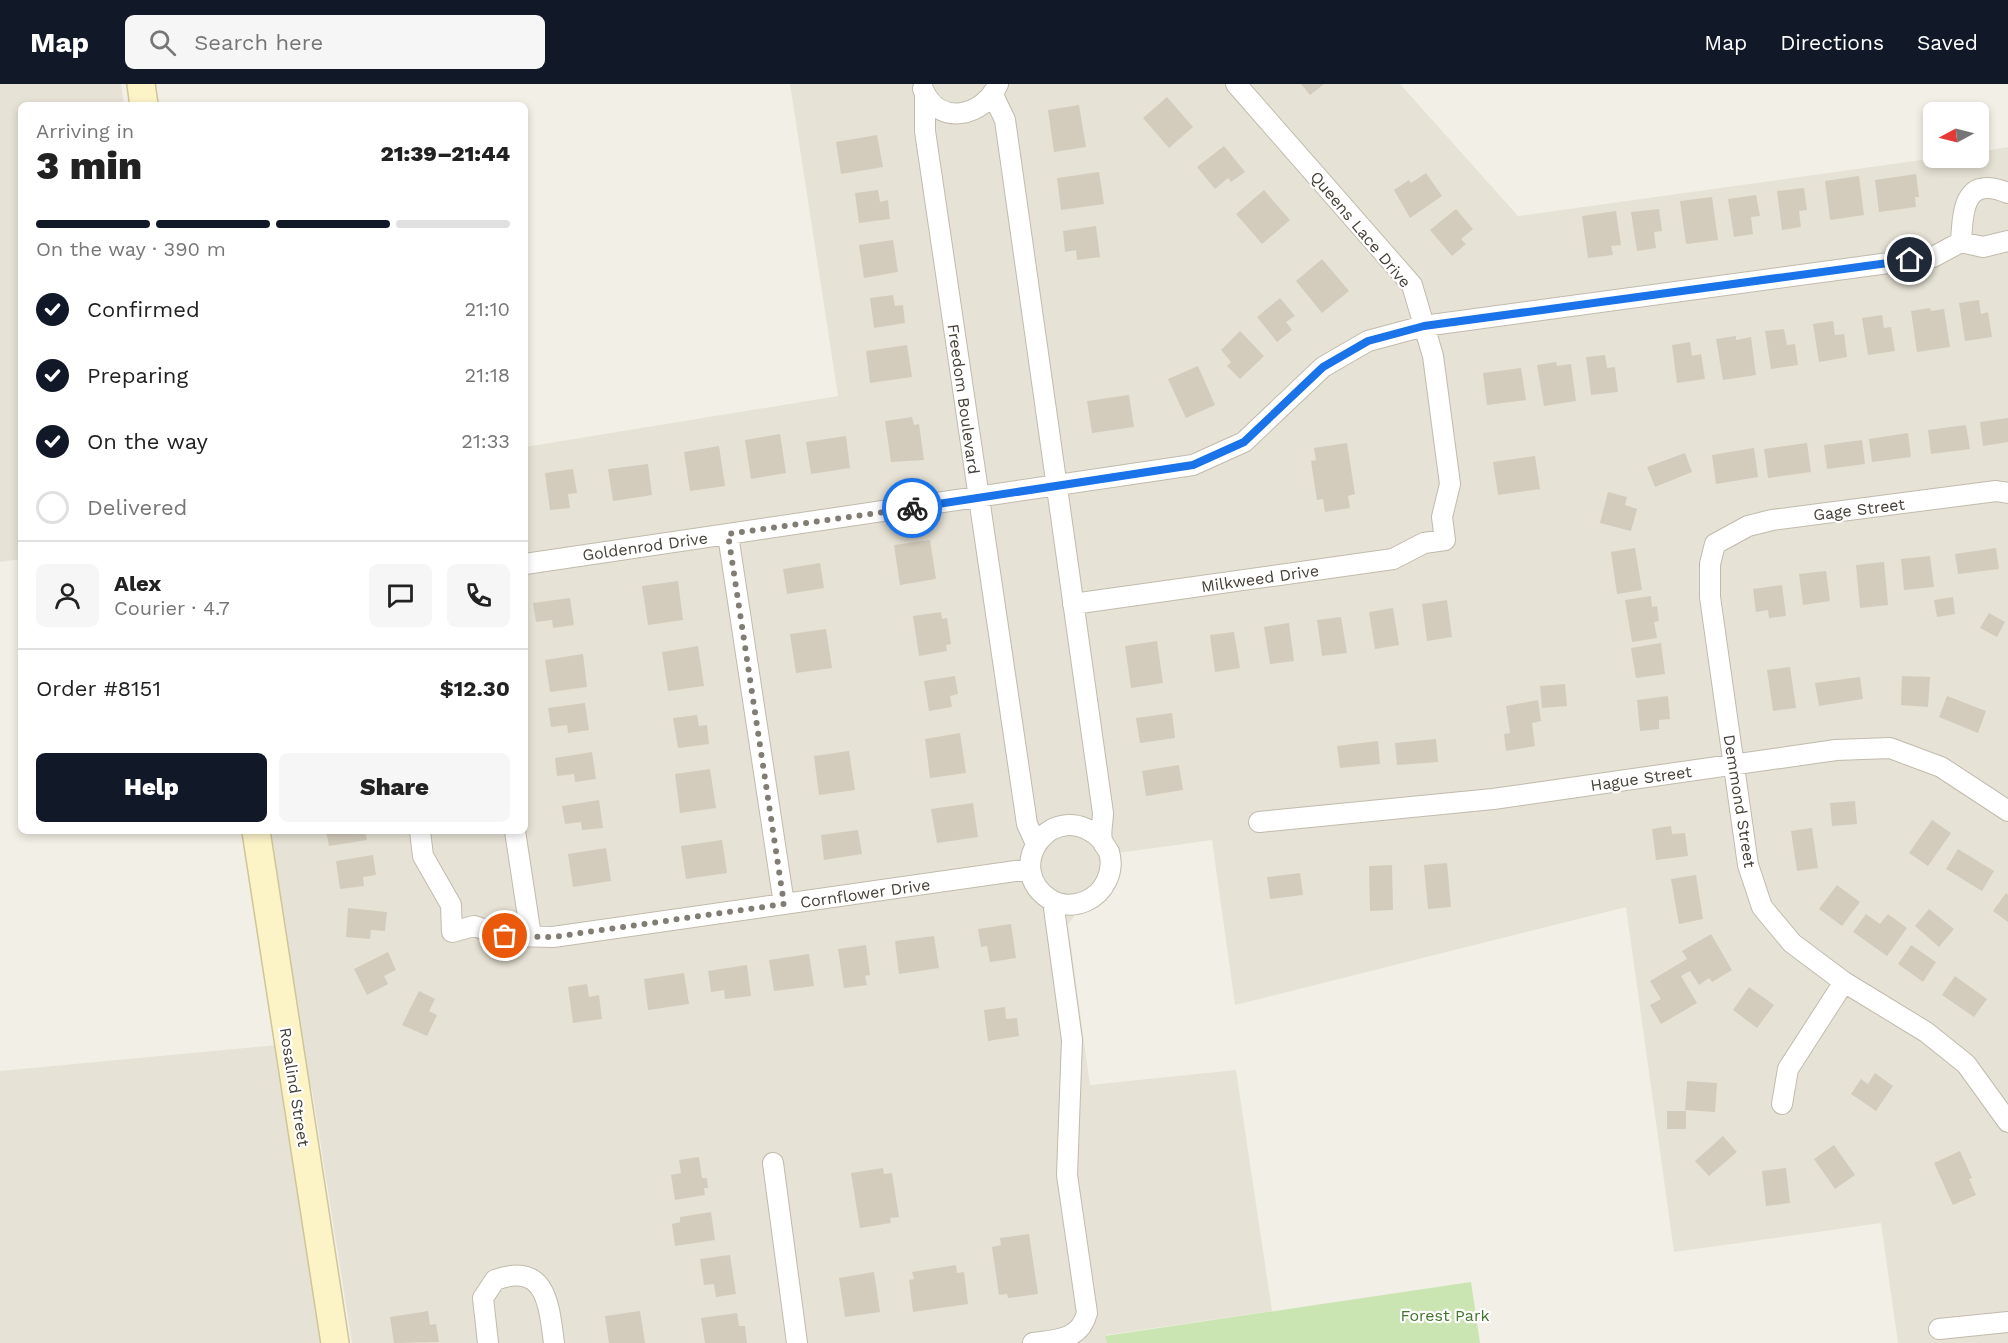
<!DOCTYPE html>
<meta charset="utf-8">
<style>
:root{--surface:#fff;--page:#f6f6f6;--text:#222;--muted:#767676;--line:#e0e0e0;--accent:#111827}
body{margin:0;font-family:"Work Sans",sans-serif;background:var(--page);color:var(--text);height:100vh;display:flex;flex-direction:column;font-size:22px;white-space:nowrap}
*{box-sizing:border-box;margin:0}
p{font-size:20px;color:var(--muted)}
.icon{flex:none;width:33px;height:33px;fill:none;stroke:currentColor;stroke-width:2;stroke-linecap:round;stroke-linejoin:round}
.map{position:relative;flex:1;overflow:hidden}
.panel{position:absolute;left:18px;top:18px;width:510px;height:732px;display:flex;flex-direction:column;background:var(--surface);border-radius:9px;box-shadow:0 3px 9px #0003}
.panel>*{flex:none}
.needle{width:39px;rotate:263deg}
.fabs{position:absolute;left:1923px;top:18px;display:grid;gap:12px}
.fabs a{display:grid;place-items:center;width:66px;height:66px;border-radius:9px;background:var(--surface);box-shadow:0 3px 9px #0003;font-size:30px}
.pin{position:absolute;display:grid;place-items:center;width:51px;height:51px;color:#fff;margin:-26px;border:3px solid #fff;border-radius:50%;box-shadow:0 2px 6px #0007}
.courier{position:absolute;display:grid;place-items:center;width:60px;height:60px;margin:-30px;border:4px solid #1a73e8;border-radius:50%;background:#fff;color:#222;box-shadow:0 2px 8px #0007}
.overview em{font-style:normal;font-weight:800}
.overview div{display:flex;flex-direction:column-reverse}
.overview{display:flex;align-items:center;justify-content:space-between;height:102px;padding:0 18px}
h1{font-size:39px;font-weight:800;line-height:45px}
.bar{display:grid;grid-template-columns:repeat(4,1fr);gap:9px 6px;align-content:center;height:72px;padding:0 18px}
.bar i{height:8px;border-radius:4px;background:var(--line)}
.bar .on{background:var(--accent)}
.bar p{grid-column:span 4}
.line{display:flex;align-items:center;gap:15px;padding:0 18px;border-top:2px solid var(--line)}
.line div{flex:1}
.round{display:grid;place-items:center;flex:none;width:63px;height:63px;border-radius:9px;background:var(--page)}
ol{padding:0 18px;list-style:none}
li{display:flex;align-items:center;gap:18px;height:66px}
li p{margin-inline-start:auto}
li .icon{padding:6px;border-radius:50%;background:var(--accent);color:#fff;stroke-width:4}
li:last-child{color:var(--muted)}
li i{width:33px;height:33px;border:3px solid var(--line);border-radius:50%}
.primary-button{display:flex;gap:12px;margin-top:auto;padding:12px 18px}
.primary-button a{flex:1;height:69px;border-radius:9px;background:var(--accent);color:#fff;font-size:24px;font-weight:800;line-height:69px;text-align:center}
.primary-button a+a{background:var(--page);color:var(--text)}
header{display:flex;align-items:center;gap:36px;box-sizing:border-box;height:84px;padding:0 30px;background:var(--accent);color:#fff}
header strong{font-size:28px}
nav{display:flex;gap:33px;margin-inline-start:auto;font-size:21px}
.search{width:420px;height:54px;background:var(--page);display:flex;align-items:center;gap:15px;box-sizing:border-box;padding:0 21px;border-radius:9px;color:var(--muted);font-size:22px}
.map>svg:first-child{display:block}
.residential{fill:#e6e2d5}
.green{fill:#cae5b1}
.building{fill:#d3ccbc}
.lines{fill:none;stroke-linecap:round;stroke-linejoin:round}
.street-casing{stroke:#c0bbac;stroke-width:22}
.secondary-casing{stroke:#d0c598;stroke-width:30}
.street{stroke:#fff;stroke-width:20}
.secondary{stroke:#fcf3c7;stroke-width:27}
.done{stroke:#827d74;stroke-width:6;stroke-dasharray:0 10.8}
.route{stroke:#1a73e8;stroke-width:8}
.labels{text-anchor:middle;stroke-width:4.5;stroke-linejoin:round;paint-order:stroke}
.street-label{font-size:16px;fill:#454036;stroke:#fff}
.park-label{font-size:16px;fill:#42742c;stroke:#fff}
</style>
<header>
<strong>Map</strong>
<div class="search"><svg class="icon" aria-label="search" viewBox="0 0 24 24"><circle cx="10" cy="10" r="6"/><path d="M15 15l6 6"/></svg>Search here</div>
<nav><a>Map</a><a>Directions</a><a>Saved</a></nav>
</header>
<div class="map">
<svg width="2008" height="1259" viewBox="0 0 2008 1259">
<rect width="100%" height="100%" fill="#f2efe6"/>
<path class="residential" d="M0 0H121L124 21H21V475L0 478Z
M790 0H1400L1518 132 1936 74H1978L1979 68 2008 63V1259H1898L1881 1139 1674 1168 1626 823 1235 921 1212 756 1118 769 1068 841 1090 1001 1236 986 1272 1227 1106 1251 1107 1259H352L312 1005H303L264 747H525V363L838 312Z
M277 961 322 1259H0V987Z"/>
<path class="green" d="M1471 1198 1480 1259H1107L1105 1252Z"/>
<path class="building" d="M1301 0H1324L1310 11Z
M1167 13 1193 43 1169 64 1143 34Z
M1079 21 1086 63 1054 68 1048 26Z
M877 51 883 83 841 90 836 58Z
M1224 62 1245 88 1231 98 1228 94 1215 105 1197 83Z
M1099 88 1104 120 1061 126 1057 94Z
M1426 89 1442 112 1410 134 1394 106 1409 96 1411 99Z
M1916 90 1919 113H1915L1916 123 1879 128 1875 96Z
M1859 92 1864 131 1830 136 1825 97Z
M1804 104 1807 126 1799 127 1801 143 1782 146 1777 107Z
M878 106 880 118 888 116 890 135 859 139 855 109Z
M1264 106 1290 136 1262 160 1236 130Z
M1756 111 1760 132 1751 133 1753 150 1734 153 1728 115Z
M1712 113 1718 156 1686 160 1680 117Z
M1456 125 1473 145 1461 155 1466 160 1452 172 1430 146Z
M1659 125 1662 147 1654 148 1656 164 1637 167 1631 128Z
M1616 127 1621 161 1611 162 1613 171 1588 174 1582 132Z
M1096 142 1100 173 1077 176 1076 166 1065 168 1063 147Z
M893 156 898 188 864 194 859 161Z
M1322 175 1349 207 1322 229 1296 197Z
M893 211 895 222 903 221 905 239 874 244 870 214Z
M1280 214 1295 232 1286 238 1292 246 1277 258 1257 233Z
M1979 216 1981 230 1988 228 1992 253 1965 257 1959 219Z
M1930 224 1931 227 1944 225 1950 263 1917 268 1911 227Z
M1882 231 1884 244 1891 243 1895 267 1868 271 1862 234Z
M1833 237 1835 251 1844 250 1847 273 1819 278 1813 240Z
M1784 245 1787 261 1795 260 1798 281 1771 285 1765 247Z
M1240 247 1264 272 1240 295 1227 282 1231 278 1221 266Z
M1736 252V256L1751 253 1756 291 1723 296 1716 255Z
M1690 258 1692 272 1701 270 1705 295 1677 299 1672 261Z
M907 261 912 293 870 299 866 267Z
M1605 271 1607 284 1615 283 1618 308 1591 311 1586 273Z
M1556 278 1557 282 1571 280 1576 317 1544 322 1537 281Z
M1198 282 1215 321 1186 334 1168 295Z
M1521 284 1526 316 1487 321 1483 289Z
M1129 311 1134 343 1092 349 1087 317Z
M912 333 914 341 919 340 924 376 891 378 885 337Z
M2008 334V358L1983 362 1980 338Z
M1966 341 1970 365 1931 370 1928 346Z
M1908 349 1911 373 1872 378 1869 355Z
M780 350 786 389 751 395 745 356Z
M846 352 850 384 811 390 806 358Z
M1862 356 1865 380 1827 385 1824 361Z
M1347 359 1355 410 1348 412 1350 424 1325 428 1323 415 1317 416 1311 377 1316 376 1314 364Z
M1807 359 1811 388 1768 394 1764 365Z
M719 362 725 402 690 407 684 368Z
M1754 364 1758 393 1716 400 1712 371Z
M1685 369 1692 388 1655 403 1647 383Z
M1535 372 1540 405 1498 411 1493 378Z
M648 380 652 411 613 417 608 385Z
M573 385 577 409 568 410 570 424 550 426 545 389Z
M1608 408 1627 413 1625 421 1637 425 1631 447 1600 439Z
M930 456 936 495 900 501 894 461Z
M1635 464 1642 506 1617 510 1611 468Z
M1996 464 1999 485 1958 490 1955 470Z
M1930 472 1934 503 1904 506 1901 475Z
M1884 478 1888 521 1860 524 1856 481Z
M820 479 824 504 787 510 783 485Z
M1826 487 1830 517 1803 521 1799 490Z
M678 497 683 536 648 541 642 502Z
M1782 501 1786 532 1769 534 1768 526 1756 528 1753 505Z
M1651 512 1652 523 1657 522 1659 537 1654 538 1657 554 1632 558 1625 516Z
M1953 513 1955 530 1937 533 1934 516Z
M570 514 574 541 553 544 552 536 536 538 533 519Z
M1447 516 1452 553 1427 557 1422 520Z
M1393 524 1399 561 1375 565 1369 528Z
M941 528 942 535 947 534 951 560 946 561 947 567 919 572 913 532Z
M1989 529 2005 538 1997 553 1980 544Z
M1341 533 1347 569 1322 572 1317 536Z
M1289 539 1294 577 1270 580 1264 543Z
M826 545 832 584 796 589 790 550Z
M1234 548 1240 584 1215 588 1210 551Z
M1157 557 1163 599 1131 604 1125 562Z
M1661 559 1665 590 1636 594 1631 564Z
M698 562 704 602 668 607 662 568Z
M583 570 587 603 550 608 545 576Z
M1790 583 1796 624 1773 627 1767 586Z
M955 592 958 610 950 612 952 623 929 627 924 597Z
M1902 592 1930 593 1928 623 1901 621Z
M1860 593 1863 615 1819 622 1815 599Z
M1565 600 1567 622 1542 624 1540 602Z
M1668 612 1670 635 1659 636V645L1640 647 1637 616Z
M1947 612 1986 627 1978 649 1939 633Z
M1538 616 1541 637 1532 639 1535 662 1506 667 1504 650 1510 649 1506 622Z
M585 619 589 646 568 649 567 641 551 643 548 624Z
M1172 629 1175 654 1140 659 1136 634Z
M697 631 699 642 707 641 709 660 678 664 673 634Z
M960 649 966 689 930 694 925 655Z
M1436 655 1438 678 1397 681 1395 659Z
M1378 657 1380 680 1340 684 1337 662Z
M849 667 855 706 819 711 814 672Z
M592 668 596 695 575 698 574 690 557 692 555 674Z
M1179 681 1183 706 1146 712 1142 687Z
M710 685 716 724 680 729 675 690Z
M599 716 603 744 582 746 581 738 565 740 562 722Z
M1855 717 1857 740 1832 742 1830 719Z
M973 719 978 753 937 759 931 725Z
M1932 736 1951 749 1928 782 1909 769Z
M1671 742 1672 750 1685 749 1688 772 1656 776 1652 745Z
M1812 744 1818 784 1797 787 1791 747Z
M858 746 862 770 824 776 821 751Z
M326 747H365L367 756 329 762Z
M722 756 727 789 686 795 681 762Z
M606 764 611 797 573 803 568 770Z
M1958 765 1994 787 1982 807 1946 785Z
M373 771 376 791 363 793 364 802 340 805 336 777Z
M1447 779 1451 823 1428 825 1424 781Z
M1392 781 1393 826 1370 827 1369 782Z
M1300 789 1303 811 1270 815 1267 793Z
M1696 791 1703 835 1679 840 1671 795Z
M1837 801 1860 818 1842 842 1819 825Z
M2006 809 2008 811V838L1993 827Z
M348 824 387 828 385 847 371 846 370 855 346 853Z
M1929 825 1954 845 1939 863 1915 842Z
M1866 830 1880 840 1888 830 1907 844 1887 872 1853 848Z
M1011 840 1016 874 990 878 987 862 981 863 978 845Z
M1711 850 1732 886 1712 898 1709 894 1699 901 1690 887 1681 892 1697 919 1661 940 1650 921 1661 915 1650 897 1687 875 1682 867Z
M934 852 939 884 899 890 895 857Z
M866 861 870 891 865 892 867 901 844 904 838 865Z
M1911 861 1936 878 1923 898 1898 880Z
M388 868 396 886 384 892 388 900 367 911 354 885Z
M809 870 814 902 774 907 769 876Z
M747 881 751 912 725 915 724 906 711 908 708 887Z
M684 889 689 920 648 926 644 895Z
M1955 892 1987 915 1974 933 1942 911Z
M587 900 589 913 599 911 602 935 573 939 568 903Z
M1749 903 1774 921 1757 944 1733 926Z
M419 907 435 915 429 927 437 931 427 952 402 941Z
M1005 923 1006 935 1017 934 1019 952 988 957 984 926Z
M1875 989 1893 1002 1876 1027 1851 1010 1861 995 1868 1000Z
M1687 997 1717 999 1715 1028 1685 1026Z
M1667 1027H1686V1045H1667Z
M1723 1052 1737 1068 1709 1092 1695 1077Z
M1834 1061 1855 1091 1835 1105 1814 1075Z
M1960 1067 1972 1094 1969 1095 1976 1111 1953 1121 1934 1079Z
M699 1073 702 1094H707L708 1104H704L705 1111 675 1116 671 1091 681 1089 679 1076Z
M883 1084 884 1090 892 1089 899 1133 890 1134 891 1139 860 1144 851 1089Z
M1786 1084 1790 1119 1766 1122 1762 1087Z
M711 1128 715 1156 675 1162 672 1140 680 1138V1133Z
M1029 1150 1038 1210 1008 1214 1007 1210 999 1211 992 1163 1001 1161 1000 1154Z
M730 1171 736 1210 716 1213 714 1200 704 1201 700 1175Z
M956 1181 957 1189 964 1188 968 1220 913 1228 909 1196 914 1195 912 1188Z
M874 1188 880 1228 845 1233 839 1194Z
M428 1227 430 1241 436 1240 439 1258 394 1259 390 1233Z
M640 1227 645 1259H609L605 1232Z
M737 1229 739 1242H745L747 1259H705L701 1234Z"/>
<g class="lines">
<defs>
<path id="street" d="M923 5C938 43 984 33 998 0
M925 10V47L1027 740 1036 760
M993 11 1005 36 1103 729C1103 737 1100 748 1102 756 1103 760 1107 764 1109 768 1115 788 1104 809 1086 817 1075 822 1061 822 1051 816 1000 785 1053 709 1102 756
M1961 158C1963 125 1964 91 2008 109
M2008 409 1996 407 1772 436 1748 442 1715 460 1710 480V513L1748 781 1762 823 1792 859 1844 898 1926 948 1966 980 2008 1038
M728 451 784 820
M525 480 1193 381 1244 358 1323 283 1368 257 1424 242 1933 173 1961 158 1983 163 2008 157
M1073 520 1393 475 1424 459 1445 456 1442 433 1450 400 1433 272 1412 201 1236 0
M1259 738 1493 715 1836 666 1890 664 1941 683 2008 727
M420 747 423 772 451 821 452 848 474 842 505 852 553 853 1030 785
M515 747 531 852
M1782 1020 1788 985 1844 898
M773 1079 797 1259
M1939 1245 2008 1238
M488 1259 483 1214 495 1196C547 1177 549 1222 554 1259
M1033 1259C1057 1256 1080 1256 1087 1229L1067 1091 1072 956 1053 817"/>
<path id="secondary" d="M141 0 144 21
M256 747 335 1259"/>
</defs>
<use href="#street" class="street-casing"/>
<use href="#secondary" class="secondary-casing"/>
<use href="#street" class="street"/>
<use href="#secondary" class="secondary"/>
</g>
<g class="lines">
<path class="done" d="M505 852 553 853 784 820 728 450 912 424"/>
<path class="route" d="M912 424 1193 381 1244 358 1323 283 1368 257 1424 242 1910 176"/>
</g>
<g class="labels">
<g class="street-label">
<text transform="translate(1361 145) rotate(50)" y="6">Queens Lace Drive</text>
<text transform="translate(964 315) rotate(82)" y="6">Freedom Boulevard</text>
<text transform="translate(1859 425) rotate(-7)" y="6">Gage Street</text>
<text transform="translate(645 462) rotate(-8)" y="6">Goldenrod Drive</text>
<text transform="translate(1260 494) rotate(-8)" y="6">Milkweed Drive</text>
<text transform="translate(1641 694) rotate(-8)" y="6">Hague Street</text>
<text transform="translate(1740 717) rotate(81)" y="6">Demmond Street</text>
<text transform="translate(865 809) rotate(-8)" y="6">Cornflower Drive</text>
<text transform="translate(295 1003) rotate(81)" y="6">Rosalind Street</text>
</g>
<g class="park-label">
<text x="1445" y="1237">Forest Park</text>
</g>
</g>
</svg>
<div class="fabs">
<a><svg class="needle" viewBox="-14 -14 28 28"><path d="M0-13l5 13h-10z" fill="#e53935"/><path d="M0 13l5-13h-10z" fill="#767676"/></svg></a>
</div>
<div class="pin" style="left:505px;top:852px;background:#ea580c"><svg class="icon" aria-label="bag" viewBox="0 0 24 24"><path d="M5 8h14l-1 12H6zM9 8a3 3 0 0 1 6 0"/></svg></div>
<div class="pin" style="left:1910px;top:176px;background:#1f2937"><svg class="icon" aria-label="home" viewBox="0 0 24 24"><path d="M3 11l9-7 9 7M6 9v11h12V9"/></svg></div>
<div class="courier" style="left:912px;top:424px"><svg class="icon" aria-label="bike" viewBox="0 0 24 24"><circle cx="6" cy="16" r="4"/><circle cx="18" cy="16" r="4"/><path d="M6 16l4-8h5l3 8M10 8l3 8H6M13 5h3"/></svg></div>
<section class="panel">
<div class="overview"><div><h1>3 min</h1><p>Arriving in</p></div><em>21:39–21:44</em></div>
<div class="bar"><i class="on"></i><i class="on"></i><i class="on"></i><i></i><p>On the way · 390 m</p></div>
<ol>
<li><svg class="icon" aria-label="check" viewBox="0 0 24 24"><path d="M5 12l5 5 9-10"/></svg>Confirmed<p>21:10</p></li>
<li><svg class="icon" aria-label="check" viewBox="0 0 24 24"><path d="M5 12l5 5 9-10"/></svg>Preparing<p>21:18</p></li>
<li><svg class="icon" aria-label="check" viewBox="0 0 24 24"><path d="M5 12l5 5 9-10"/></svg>On the way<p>21:33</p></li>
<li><i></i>Delivered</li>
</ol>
<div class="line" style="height:108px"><a class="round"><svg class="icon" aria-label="person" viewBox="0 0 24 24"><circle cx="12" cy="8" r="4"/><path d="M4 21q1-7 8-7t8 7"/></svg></a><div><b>Alex</b><p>Courier · 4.7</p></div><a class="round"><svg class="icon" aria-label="chat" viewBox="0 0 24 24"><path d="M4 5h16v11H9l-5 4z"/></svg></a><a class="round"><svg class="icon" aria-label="phone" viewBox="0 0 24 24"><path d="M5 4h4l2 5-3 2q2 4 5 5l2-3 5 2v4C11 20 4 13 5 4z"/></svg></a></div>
<div class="line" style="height:78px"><div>Order #8151</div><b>$12.30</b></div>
<div class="primary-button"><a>Help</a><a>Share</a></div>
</section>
</div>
